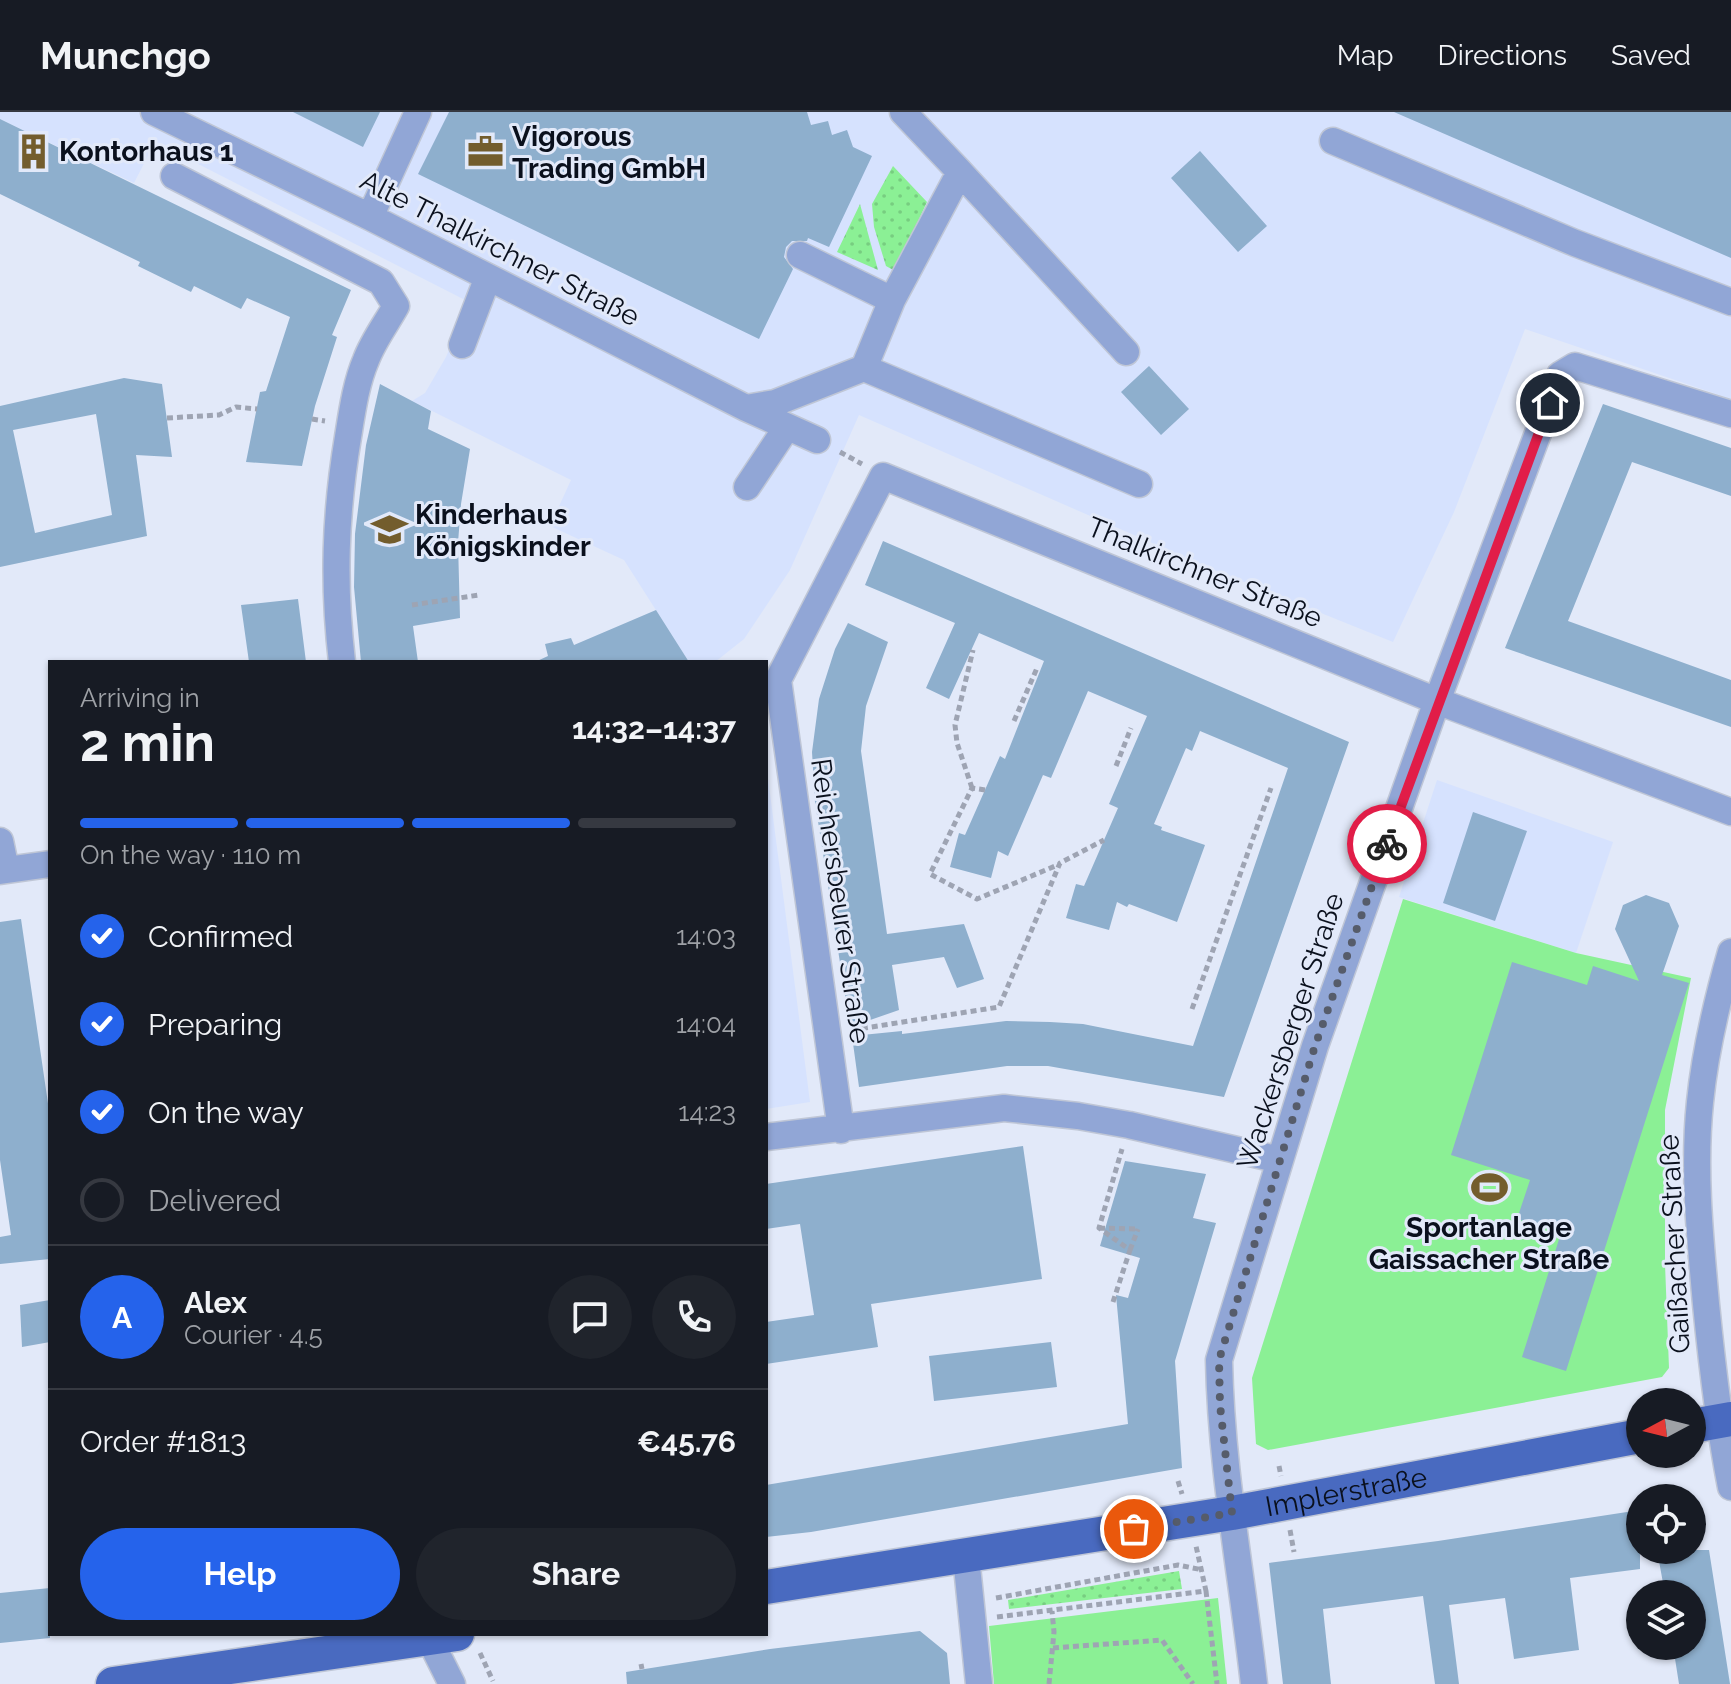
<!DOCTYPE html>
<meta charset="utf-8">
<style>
:root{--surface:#171b24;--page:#20242c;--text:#f1f3f6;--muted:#9ea1a6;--line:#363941;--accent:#2563eb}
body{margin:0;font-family:Raleway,sans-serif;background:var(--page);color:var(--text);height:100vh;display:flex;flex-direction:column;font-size:30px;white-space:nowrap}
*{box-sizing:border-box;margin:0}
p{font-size:26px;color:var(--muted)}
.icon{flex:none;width:44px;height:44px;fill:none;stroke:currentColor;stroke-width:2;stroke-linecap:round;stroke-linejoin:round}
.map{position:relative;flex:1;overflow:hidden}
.panel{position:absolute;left:48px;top:548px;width:720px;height:976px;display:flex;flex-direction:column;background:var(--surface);border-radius:0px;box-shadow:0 2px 6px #0004}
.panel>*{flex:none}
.needle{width:52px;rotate:263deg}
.fabs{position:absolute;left:1626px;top:1276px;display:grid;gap:16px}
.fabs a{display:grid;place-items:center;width:80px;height:80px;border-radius:50%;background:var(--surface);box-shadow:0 2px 6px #0004;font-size:40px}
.pin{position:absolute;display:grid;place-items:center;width:68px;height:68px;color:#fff;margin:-34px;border:4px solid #fff;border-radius:50%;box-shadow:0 2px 8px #0007}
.courier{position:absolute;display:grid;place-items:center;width:80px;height:80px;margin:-40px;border:6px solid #e11d48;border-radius:50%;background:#fff;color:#222;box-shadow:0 2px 10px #0007}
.head em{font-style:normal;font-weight:700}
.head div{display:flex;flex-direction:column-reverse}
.head{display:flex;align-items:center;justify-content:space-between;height:136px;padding:0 32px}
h1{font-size:52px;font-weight:700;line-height:60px}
.bar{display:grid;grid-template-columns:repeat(4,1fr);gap:12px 8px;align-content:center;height:96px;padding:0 32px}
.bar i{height:10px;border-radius:6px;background:var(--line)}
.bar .selected{background:var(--accent)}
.bar p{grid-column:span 4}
.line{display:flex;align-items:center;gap:20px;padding:0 32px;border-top:2px solid var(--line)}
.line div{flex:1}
.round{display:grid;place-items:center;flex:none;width:84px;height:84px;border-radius:42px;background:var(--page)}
ol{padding:0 32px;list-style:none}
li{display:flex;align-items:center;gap:24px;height:88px}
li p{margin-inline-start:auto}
li .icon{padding:8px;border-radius:50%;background:var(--accent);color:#fff;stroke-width:4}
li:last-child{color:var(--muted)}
li i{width:44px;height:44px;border:4px solid var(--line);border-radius:50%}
.button{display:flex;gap:16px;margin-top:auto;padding:16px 32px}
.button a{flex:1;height:92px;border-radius:48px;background:var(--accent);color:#fff;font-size:32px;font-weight:700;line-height:92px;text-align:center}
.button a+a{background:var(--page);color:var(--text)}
header{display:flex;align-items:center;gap:48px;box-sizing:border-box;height:112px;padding:0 40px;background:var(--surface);border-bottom:2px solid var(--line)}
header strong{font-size:38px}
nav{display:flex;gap:44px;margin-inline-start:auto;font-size:28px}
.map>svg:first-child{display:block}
.built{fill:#d6e2fe}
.grass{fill:url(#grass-dots)}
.green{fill:#8bf095}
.building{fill:#8eafcd;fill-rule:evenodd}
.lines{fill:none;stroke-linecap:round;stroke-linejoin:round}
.minor-casing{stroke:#bfc6d6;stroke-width:29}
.major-casing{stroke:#bfc6d6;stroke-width:37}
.path{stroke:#9ea4b3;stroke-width:5;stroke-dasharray:6 4;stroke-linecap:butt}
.minor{stroke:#91a6d6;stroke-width:26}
.major{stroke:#496ac0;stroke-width:34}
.done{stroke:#565c6a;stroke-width:8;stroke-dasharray:0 14.4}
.route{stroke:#e11d48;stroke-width:10}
.labels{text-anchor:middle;stroke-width:6;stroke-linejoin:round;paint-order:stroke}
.poi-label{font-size:28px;font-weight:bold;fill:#0a101d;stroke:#e2e9f9;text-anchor:start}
.street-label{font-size:28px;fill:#0a101d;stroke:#e2e9f9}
</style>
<header>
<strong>Munchgo</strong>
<nav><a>Map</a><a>Directions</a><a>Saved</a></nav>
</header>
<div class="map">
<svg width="1731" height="1572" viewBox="0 0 1731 1572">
<defs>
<pattern id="grass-dots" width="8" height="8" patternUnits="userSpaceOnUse" patternTransform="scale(2)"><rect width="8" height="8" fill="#8bf095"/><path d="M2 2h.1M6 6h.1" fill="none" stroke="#77cd80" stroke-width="1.8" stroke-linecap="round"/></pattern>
</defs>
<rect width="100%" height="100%" fill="#e2e9f9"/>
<path class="built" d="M0 0H1731V287L1525 217 1454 400 1393 530 1214 458 859 303 790 458 744 527 715 550H689L624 448 550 414 571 368 412 289 425 281 446 245 469 190 155 30 134 71 0 7Z
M766 651 810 990 766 997Z
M1437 668 1613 730 1576 841 1399 785Z"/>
<path class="grass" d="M893 54 927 90 895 159 886 154 874 115 872 92Z
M860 92 878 158 837 140Z
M1179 1459 1182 1477 1009 1497 1008 1488Z"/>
<path class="green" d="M1403 787 1576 841 1691 866 1665 998V1152L1669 1256 1662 1265 1268 1338 1256 1332 1252 1266Z
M1218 1486 1227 1572H994L989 1514Z"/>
<path class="building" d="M293 0H380L363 35Z
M449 0H807L811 13 828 9 832 23 847 18 853 35 872 44 829 135 808 126 807 129H792L786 135 784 145 793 157 759 227 418 62Z
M1394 0H1731V146Z
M0 7 351 178 332 223 337 225 315 294 302 354 246 350 260 280 266 279 290 205 247 186 241 197 194 174 191 180 138 154 140 150 0 82Z
M1200 39 1267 114 1238 140 1171 66Z
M1149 254 1189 297 1161 323 1121 280Z
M124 266 162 272 172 345 136 343 147 424 0 455V294ZM96 302 112 403 35 421 13 318Z
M380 272 431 299 428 317 470 337 461 392 458 431 460 506 413 514 418 550H361L354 475 355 422 366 333Z
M1603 292 1731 336V384L1632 350 1568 509 1731 568V615L1505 536Z
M883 429 1349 630 1224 985 1048 954H1007L859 975 852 924 902 919V922L1006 909 1050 910 1083 912 1193 934 1288 656 1200 619 1192 639 1186 636 1154 712 1162 715 1161 718 1205 733 1177 810 1129 792 1127 795 1117 790 1109 818 1066 806 1076 772 1084 774 1118 696 1109 692 1147 604 1088 579 1051 666 1043 663 1008 744 998 739 991 766 950 755 959 721 965 723 1000 644 1005 647 1044 549 979 521 949 587 926 576 955 511 865 473Z
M298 487 306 550H249L241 493Z
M656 498 689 550H535L548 544 545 532 571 526 574 533Z
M848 511 888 530 866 594 861 639 887 822 964 812 984 867 957 876 944 845 892 853 899 898 850 915 815 690 812 640 819 587 835 537Z
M1473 700 1527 719 1495 809 1443 791Z
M1646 783 1669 791 1679 814 1662 863 1689 871 1566 1259 1522 1245 1561 1121 1517 1107 1530 1068 1451 1043 1512 850 1587 873 1593 854 1639 869 1615 817 1623 793Z
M21 807 50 1005V1147L0 1152V1125L11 1123 0 1048V810Z
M1023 1034 1042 1167 871 1192 878 1235 766 1252V1210L814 1203 800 1112 766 1117V1072Z
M1125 1049 1206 1062 1193 1106 1216 1111 1175 1249 1182 1356 811 1420 766 1425V1373L1128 1312 1116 1183 1128 1186 1140 1146 1100 1134Z
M50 1188V1230L22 1235 20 1193Z
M1051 1230 1057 1275 934 1289 929 1244Z
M1640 1398V1457L1570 1466 1579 1538 1514 1547 1505 1486 1449 1493 1459 1572H1435L1423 1484 1323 1497 1331 1572H1283L1269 1451 1438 1429Z
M1657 1438H1709L1730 1572H1679L1673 1534H1692V1482H1665Z
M50 1476V1526L0 1531V1481Z
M920 1519 947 1541 950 1572H627L626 1560 770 1537Z"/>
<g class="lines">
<defs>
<path id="minor" d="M154 0 370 105 746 296 817 328
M903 0 960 60
M1333 29 1575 131 1731 190
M174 64 381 170 396 194C386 212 373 229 366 248 356 271 352 300 348 325 335 403 333 472 342 550
M370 105 418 0
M800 143 892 188
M462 233 488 165
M864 256 1139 372
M746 296 775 291 864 256 892 188 960 60 1126 240
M747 375 787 315
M778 568 841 1018
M766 575 778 568 883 364 1437 589 1731 700
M0 729 6 758
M0 759 50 752
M1731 840C1717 889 1705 940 1700 990 1693 1057 1700 1126 1706 1192 1712 1253 1719 1314 1731 1375
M766 1025 1004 996 1078 1004 1129 1013 1280 1048
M966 1445 979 1572
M427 1522 452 1572
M1254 1572C1242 1464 1221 1357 1219 1248L1315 934 1437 589 1560 263 1575 254 1731 302"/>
<g id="major">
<path d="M1692 1314 1731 1307"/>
<path id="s1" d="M766 1475 1232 1401 1640 1324"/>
<path d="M113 1572 457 1522"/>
</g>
</defs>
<use href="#minor" class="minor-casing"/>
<use href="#major" class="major-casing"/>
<path class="path" d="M167 306 219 303 236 295 257 297
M312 307 325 309
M840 340 862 352
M412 493 479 483
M1014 609 1037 556
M1116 654 1131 616
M972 676 957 631 955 613 973 538
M985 678 972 676 930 762 977 787 1060 752
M1192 897 1271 676
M852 918 999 895 1060 751 1104 728
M1099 1116 1138 1117
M1130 1138 1138 1117
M1113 1190 1130 1138 1099 1116 1122 1037
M1279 1354 1281 1364
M1178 1369 1182 1382
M1290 1418 1294 1440
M1206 1479 1217 1572
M996 1486 1178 1453 1203 1458
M997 1505 1206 1479 1196 1434
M1053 1536 1162 1528 1193 1572
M480 1541 493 1569
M641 1552 642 1557
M1049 1572 1054 1520 1052 1499"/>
<use href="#minor" class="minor"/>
<use href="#major" class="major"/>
</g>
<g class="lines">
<path class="done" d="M1134 1417 1232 1401 1220 1293 1219 1248 1315 934 1387 732"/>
<path class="route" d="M1387 732 1550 291"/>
</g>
<defs>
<symbol id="building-bare" viewBox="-9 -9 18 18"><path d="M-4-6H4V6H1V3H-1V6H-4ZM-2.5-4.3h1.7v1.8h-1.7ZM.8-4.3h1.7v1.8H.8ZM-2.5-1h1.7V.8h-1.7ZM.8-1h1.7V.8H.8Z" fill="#735d2d" stroke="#e2e9f9" stroke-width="2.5" paint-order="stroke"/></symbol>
<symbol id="office-bare" viewBox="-9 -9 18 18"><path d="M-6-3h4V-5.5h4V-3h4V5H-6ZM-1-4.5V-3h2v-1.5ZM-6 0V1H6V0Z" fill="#735d2d" stroke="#e2e9f9" stroke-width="2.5" paint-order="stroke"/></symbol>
<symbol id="school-bare" viewBox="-9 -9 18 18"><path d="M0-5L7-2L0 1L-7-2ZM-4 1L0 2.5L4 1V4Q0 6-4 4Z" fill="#735d2d" stroke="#e2e9f9" stroke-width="2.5" paint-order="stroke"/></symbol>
<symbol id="stadium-bare" viewBox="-9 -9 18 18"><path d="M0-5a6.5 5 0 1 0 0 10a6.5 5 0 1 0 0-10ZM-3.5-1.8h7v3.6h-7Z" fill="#735d2d" stroke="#e2e9f9" stroke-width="2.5" paint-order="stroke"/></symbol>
</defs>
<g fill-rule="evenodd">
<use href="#building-bare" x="8" y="14" width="51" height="51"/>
<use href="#office-bare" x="460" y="14" width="51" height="51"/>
<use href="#school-bare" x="364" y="392" width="51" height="51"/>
<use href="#stadium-bare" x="1464" y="1050" width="51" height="51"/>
</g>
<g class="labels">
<g class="poi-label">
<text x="512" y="34">Vigorous<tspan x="512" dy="32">Trading GmbH</tspan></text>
<text x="59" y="49">Kontorhaus 1</text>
<text x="415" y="412">Kinderhaus<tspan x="415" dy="32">Königskinder</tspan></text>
<text x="1489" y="1125" text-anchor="middle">Sportanlage<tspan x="1489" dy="32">Gaissacher Straße</tspan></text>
</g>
<g class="street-label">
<text transform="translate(500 136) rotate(27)" y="10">Alte Thalkirchner Straße</text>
<text transform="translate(1205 460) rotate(22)" y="10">Thalkirchner Straße</text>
<text transform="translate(841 789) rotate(82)" y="10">Reichersbeurer Straße</text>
<text transform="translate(1290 919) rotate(-72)" y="10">Wackersberger Straße</text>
<text transform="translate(1674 1132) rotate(-93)" y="10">Gaißacher Straße</text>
<text dy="10" stroke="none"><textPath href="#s1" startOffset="588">Implerstraße</textPath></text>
</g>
</g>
</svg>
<div class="fabs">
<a><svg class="needle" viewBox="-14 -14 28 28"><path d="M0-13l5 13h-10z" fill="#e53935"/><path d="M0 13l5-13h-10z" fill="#9ea1a6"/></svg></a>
<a><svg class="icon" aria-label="locate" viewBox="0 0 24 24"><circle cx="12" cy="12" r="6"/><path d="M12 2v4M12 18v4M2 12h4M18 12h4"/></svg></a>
<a><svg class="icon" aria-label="layers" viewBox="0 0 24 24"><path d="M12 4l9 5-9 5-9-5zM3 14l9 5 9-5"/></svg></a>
</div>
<div class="pin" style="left:1134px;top:1417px;background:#ea580c"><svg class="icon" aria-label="bag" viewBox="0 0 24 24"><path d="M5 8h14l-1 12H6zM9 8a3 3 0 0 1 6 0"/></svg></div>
<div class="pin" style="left:1550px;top:291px;background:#1f2937"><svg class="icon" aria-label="home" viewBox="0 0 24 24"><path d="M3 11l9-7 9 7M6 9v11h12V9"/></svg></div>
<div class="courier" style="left:1387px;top:732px"><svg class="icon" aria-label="bike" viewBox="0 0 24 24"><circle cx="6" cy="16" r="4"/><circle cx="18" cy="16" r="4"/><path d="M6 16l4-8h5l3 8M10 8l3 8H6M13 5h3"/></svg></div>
<section class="panel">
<div class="head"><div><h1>2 min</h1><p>Arriving in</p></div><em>14:32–14:37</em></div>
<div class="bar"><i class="selected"></i><i class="selected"></i><i class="selected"></i><i></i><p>On the way · 110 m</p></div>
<ol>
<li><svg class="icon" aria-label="check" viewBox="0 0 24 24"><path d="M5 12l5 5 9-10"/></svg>Confirmed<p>14:03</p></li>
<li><svg class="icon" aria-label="check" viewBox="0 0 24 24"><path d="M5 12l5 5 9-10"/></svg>Preparing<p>14:04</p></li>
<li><svg class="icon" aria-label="check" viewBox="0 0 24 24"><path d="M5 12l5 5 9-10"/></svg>On the way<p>14:23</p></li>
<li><i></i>Delivered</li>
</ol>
<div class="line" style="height:144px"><b class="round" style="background:var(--accent);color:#fff">A</b><div><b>Alex</b><p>Courier · 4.5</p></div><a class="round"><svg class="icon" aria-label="chat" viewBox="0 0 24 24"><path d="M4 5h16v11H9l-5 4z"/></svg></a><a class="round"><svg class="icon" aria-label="phone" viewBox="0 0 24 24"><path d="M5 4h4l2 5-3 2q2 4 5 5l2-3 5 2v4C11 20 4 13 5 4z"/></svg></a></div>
<div class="line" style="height:104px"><div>Order #1813</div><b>€45.76</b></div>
<div class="button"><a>Help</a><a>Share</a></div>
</section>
</div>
